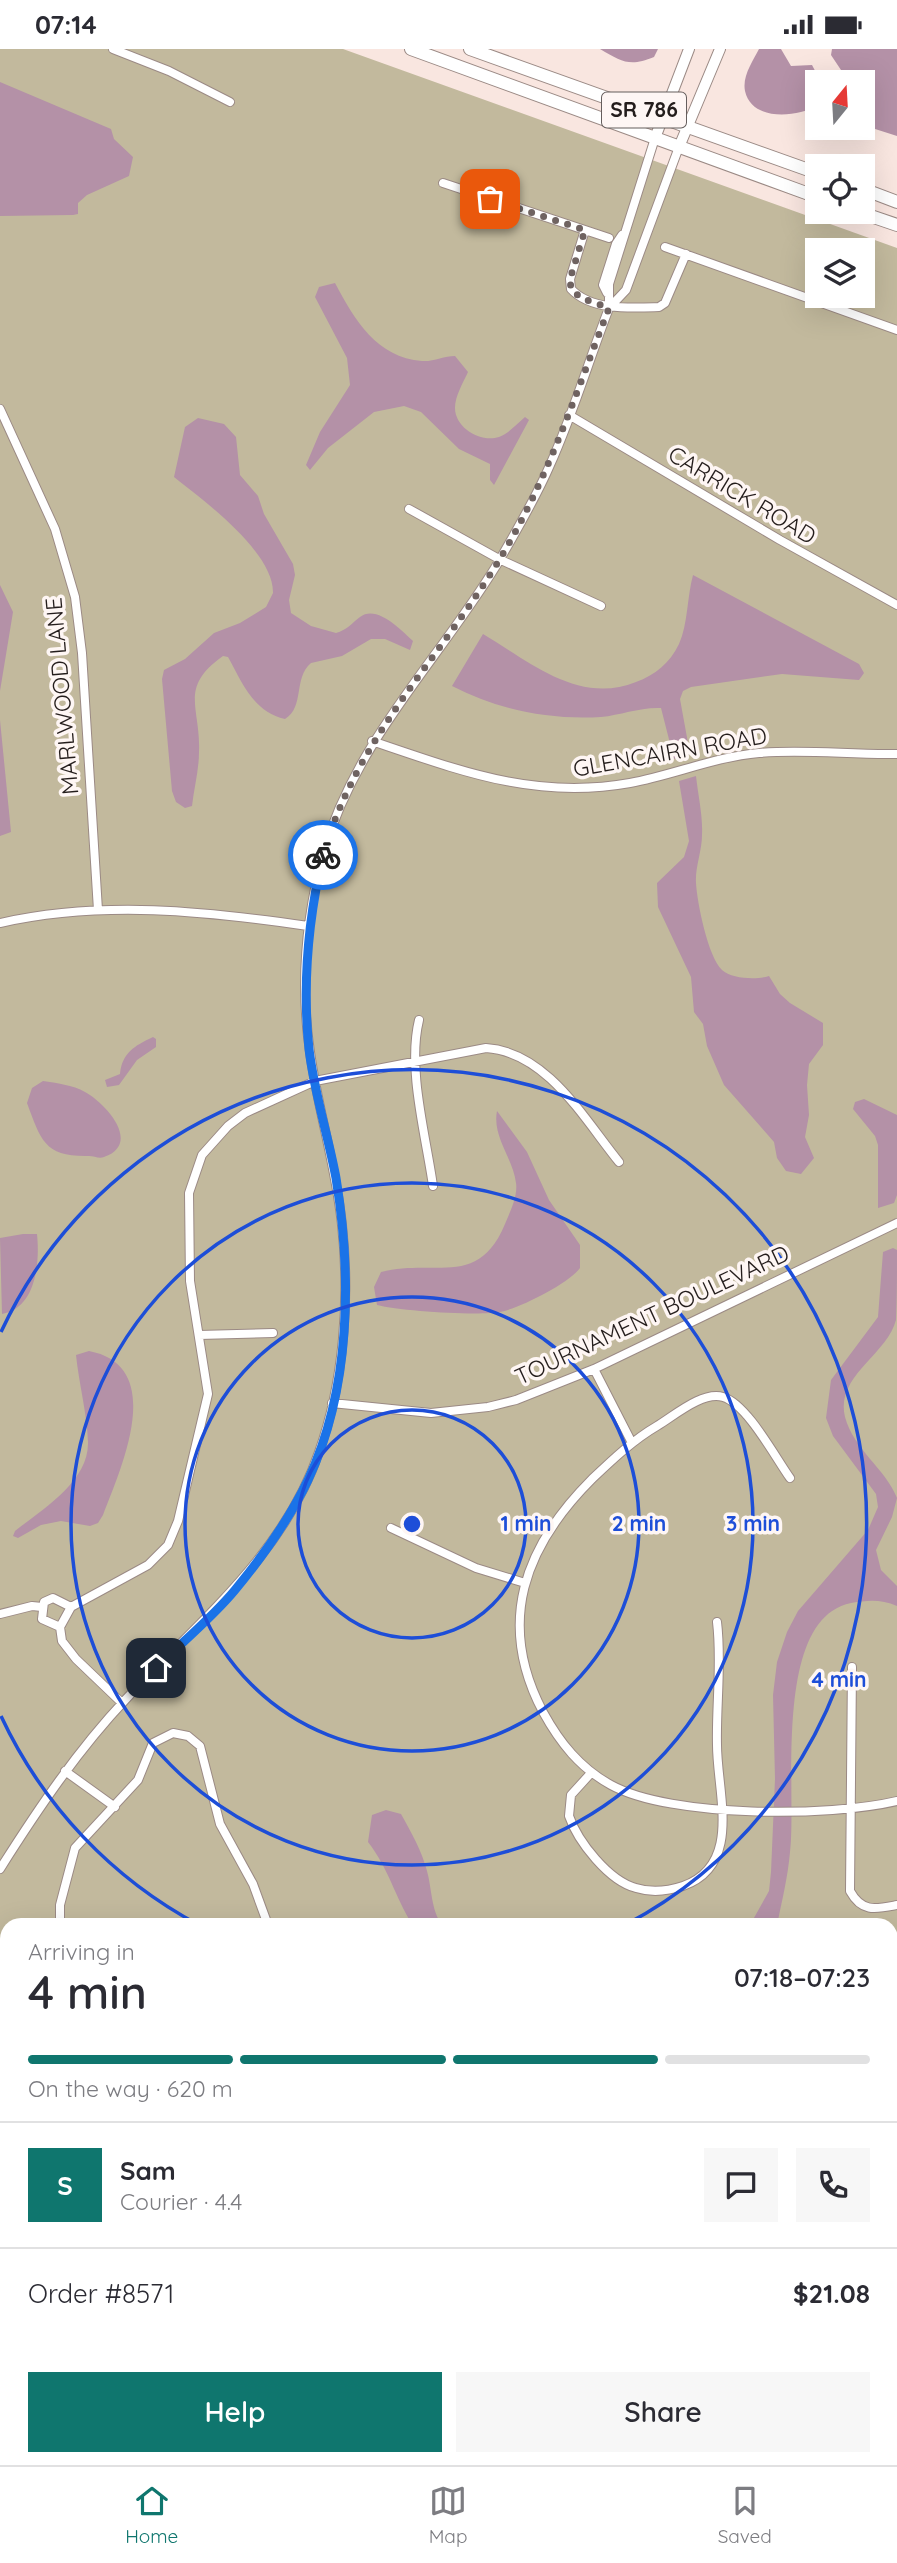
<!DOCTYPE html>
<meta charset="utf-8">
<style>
:root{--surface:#fff;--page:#f7f7f7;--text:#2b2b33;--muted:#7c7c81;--line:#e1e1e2;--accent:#0f766e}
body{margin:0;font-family:Quicksand,sans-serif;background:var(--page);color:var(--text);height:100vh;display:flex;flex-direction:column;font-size:26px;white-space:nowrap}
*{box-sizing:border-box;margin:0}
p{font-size:23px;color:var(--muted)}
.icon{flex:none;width:38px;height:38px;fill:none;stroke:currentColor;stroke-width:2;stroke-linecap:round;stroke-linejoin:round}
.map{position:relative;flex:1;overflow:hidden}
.details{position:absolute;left:0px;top:1869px;width:898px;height:548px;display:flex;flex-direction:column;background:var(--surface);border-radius:21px 21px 0 0;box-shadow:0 7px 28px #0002}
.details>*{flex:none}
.needle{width:46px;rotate:18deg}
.controls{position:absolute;left:805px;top:21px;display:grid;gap:14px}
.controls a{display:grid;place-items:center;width:70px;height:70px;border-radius:0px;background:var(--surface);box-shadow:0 7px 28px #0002;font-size:35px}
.pin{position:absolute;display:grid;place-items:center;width:60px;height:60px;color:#fff;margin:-30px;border-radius:14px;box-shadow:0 4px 10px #0006}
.courier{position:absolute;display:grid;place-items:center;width:70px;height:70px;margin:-35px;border:5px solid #1a73e8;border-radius:50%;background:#fff;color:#222;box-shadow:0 2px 9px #0007}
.overview em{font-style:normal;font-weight:600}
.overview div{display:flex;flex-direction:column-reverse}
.overview{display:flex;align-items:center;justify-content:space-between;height:119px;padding:0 28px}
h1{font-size:46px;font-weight:600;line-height:52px}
.bar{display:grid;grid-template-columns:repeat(4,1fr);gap:10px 7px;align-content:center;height:84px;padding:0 28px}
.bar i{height:9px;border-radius:5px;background:var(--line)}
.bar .on{background:var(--accent)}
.bar p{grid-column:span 4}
.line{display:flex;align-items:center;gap:18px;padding:0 28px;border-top:2px solid var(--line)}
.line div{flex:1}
.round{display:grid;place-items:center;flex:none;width:74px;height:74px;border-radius:0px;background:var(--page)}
.button{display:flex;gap:14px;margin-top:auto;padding:14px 28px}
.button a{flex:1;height:80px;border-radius:0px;background:var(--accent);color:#fff;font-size:28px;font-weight:600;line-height:80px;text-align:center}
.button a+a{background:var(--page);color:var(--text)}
.status{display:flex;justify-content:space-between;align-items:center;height:49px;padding:0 35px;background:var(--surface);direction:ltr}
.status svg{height:19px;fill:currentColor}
.dock{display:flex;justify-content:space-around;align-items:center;height:98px;border-top:2px solid var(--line);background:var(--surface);font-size:19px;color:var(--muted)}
.dock a{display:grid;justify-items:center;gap:4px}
.dock .on{color:var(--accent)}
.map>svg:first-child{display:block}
.green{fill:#c2b99d;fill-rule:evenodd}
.water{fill:#b491a7}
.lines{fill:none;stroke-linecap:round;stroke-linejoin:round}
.street-casing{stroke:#9b8a85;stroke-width:10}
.secondary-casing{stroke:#9b8a85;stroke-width:12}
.primary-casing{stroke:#9b8a85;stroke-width:14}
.street{stroke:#fff;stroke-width:8}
.secondary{stroke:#fff;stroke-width:10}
.primary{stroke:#fff;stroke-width:12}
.done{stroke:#6f6361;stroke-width:7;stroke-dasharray:0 12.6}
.route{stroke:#1a73e8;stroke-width:9}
.ring{fill:none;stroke:#1d4ed8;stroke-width:3.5}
.labels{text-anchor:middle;stroke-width:7;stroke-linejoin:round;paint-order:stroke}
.shield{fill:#fef6f4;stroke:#655e5d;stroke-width:2}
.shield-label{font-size:21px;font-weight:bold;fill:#241d1c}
.street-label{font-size:23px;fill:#241d1c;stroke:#fef6f4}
.centre{fill:#1d4ed8;stroke:#fef6f4;stroke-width:3.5}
.ring-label{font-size:21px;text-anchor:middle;font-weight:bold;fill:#1d4ed8;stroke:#fef6f4;stroke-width:7;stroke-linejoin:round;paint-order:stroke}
</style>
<div class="status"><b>07:14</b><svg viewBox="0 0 49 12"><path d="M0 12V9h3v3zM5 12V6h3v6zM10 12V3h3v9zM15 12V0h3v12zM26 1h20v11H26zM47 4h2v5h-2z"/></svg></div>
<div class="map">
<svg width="897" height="2416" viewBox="0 0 897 2416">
<rect width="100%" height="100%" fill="#f9e6e0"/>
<path class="green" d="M0 0H343L897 199V2416H0ZM817 201H863V247H817ZM7 1876H891V2410H7Z"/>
<path class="water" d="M600 0H658L654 8C630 18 622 13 600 0Z
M759 0H781L791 17 812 16 821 33H817V57C797 68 752 73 745 42 742 27 753 12 759 0Z
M832 0H897V87L872 79 863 68V33H849L831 6Z
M0 33 111 80 114 90 133 108 129 127 87 146 78 154V165L73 166 0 167Z
M335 234C354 270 377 309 422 312 433 313 444 307 455 307L468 323C463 334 455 347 455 359 455 379 481 394 499 388 509 384 517 375 525 368L529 371 494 436 490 431V415L459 400 421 363 404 357 374 363 328 399 310 421 306 416 320 383 350 336 347 309 315 248 319 238Z
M198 369 224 375 236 388 240 426 258 447 264 465 293 515 295 526 289 551 291 564 311 577 336 584C347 581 352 574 360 568 377 555 402 582 413 592L410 601 385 590H371L342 607 311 614C293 629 305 658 285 670 253 663 242 633 228 608L223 607C178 639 201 658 199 703 199 721 194 739 192 757L185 759 176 753 172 742 162 630 164 621 185 610 214 584 240 574 266 558 273 544C274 503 203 451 174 428L185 378Z
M693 526 859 615 864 624 859 631 782 625 691 638 683 642 680 650 690 705 674 710 661 659C640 658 621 666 601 668 549 671 498 661 452 637L483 585C530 613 579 656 636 633 655 626 670 614 679 595 688 575 687 548 693 526Z
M0 536 13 563 0 642Z
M0 671 11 783 0 787Z
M696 727C698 746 703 767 702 786 702 802 695 818 696 834 697 853 708 908 722 921 732 930 757 931 769 927L780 945 790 954 823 974V996L809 1015 807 1036 809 1066 805 1088 814 1109 801 1125 786 1122 777 1109 774 1093 724 1036 707 997 703 975 694 963 691 928 658 858 657 834 684 808 689 792 679 732Z
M153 988 156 990V998L137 1011 119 1036 107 1038 105 1031 120 1025C122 1004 134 997 153 988Z
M43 1032C56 1034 73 1036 85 1043 104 1053 143 1094 104 1108 99 1110 94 1107 89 1107 45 1108 41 1092 27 1054L32 1039Z
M864 1050 897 1066V1146L894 1154 878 1159V1096L875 1087 853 1060 855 1053Z
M497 1062 527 1103 549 1151 580 1196V1219C568 1235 520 1259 500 1263 478 1267 400 1262 377 1256L374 1238 381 1223C435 1209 478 1240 505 1175 510 1163 518 1147 516 1134 513 1109 492 1088 497 1062Z
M23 1185H37C40 1214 36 1259 2 1265L0 1189Z
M893 1199 897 1201C897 1222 897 1251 896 1271 887 1306 835 1327 845 1368 854 1401 885 1419 897 1449L892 1468 876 1501 881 1521 897 1537V1557C881 1550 868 1551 851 1554 772 1570 797 1744 790 1803 788 1827 782 1852 777 1876H750L769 1842 771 1823 775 1730 773 1646 777 1613 787 1583 798 1562 868 1481 878 1458 876 1445 833 1387 826 1369 831 1331 878 1268 883 1203Z
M89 1302C167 1317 122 1417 103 1466L98 1474 90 1477 61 1472 41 1476 18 1489 13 1487 15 1482C41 1461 89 1433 88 1393 87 1364 79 1335 76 1306Z
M386 1761 401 1765C411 1783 422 1802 427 1822 432 1840 431 1861 442 1876L412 1875C395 1848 389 1820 368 1793L372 1766Z
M891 2266H897V2346L891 2353Z
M7 2325V2410H34L20 2416H0V2328Z"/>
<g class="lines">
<defs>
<path id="street" d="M113 0 169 22 230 53
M443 134 609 189
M585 181 570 230 571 240C591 262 632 259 659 258L665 254 686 205
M665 198 897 281
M607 244 603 236 616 195 622 186
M609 259V235L655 89
M0 360 55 480 75 548 82 604 98 861
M569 366 780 491 897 556
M409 460 499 510 601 557
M372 692C461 722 535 751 630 734 674 726 714 708 759 704 805 700 851 706 897 705
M0 874C103 851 204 862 308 877
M419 971C407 1020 426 1087 433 1137
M199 1286 273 1284
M594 1320 632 1394
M332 1354 431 1364 488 1358 516 1351 594 1320 897 1174
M790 1429C775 1408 747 1355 723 1348 702 1342 674 1367 657 1377 633 1391 612 1411 592 1430 524 1498 496 1574 543 1663 560 1694 580 1719 611 1736 671 1769 830 1768 897 1752
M391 1479 476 1519 525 1534
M0 1565 32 1557 42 1558
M60 1578 42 1570 44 1553 53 1549 71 1558
M852 1618 850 1842C862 1864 876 1860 897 1856
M122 1654 76 1610 62 1592 60 1578 71 1558 148 1516 168 1496 178 1472 208 1345 190 1232 189 1144 202 1106 228 1077 245 1064 315 1032 486 999C547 1003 584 1070 619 1113
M65 1722 115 1758
M591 1724 571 1746 569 1767C578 1793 609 1832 636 1839 652 1844 668 1842 683 1837 743 1816 717 1744 717 1696 716 1656 722 1613 717 1573
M0 1820C38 1760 77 1702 126 1650 198 1573 284 1506 319 1403 344 1333 350 1249 342 1176 336 1117 318 1061 310 1003 300 936 306 867 324 802 356 692 437 613 496 517 515 484 535 451 550 416 573 365 589 311 609 259L626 241 679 98
M60 1876V1856L75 1799 138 1731 153 1694 173 1684 188 1687 200 1697 220 1775 253 1835 268 1876
M0 2187 7 2189
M0 2237 7 2235"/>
<path id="secondary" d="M655 89 689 0
M679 98 720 0"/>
<path id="primary" d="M411 0 817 148
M470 0 817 124
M863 140 897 153
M859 163 897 176"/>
</defs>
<use href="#street" class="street-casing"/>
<use href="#secondary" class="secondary-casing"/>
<use href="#primary" class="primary-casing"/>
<use href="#street" class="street"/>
<use href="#secondary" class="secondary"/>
<use href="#primary" class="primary"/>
</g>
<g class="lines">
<path class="done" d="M323 806C356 692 432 618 493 521 545 439 574 349 609 259L581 249 571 240 570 230 585 181 490 150"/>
<path class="route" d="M156 1619C182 1593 212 1569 235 1541 263 1507 289 1471 308 1431 351 1340 352 1226 336 1129 328 1086 314 1043 309 1000 302 933 308 871 323 806"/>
</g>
<g class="ring">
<circle cx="412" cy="1475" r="114"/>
<circle cx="412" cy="1475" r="227"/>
<circle cx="412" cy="1475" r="341"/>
<path d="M199 1876A454 454 0 0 1 1 1667M1 1283A454 454 0 1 1 625 1876"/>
</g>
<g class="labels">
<rect class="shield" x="602" y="43.5" width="84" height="35" rx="5"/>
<g class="shield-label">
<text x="644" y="68">SR 786</text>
</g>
<g class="street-label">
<text transform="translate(742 446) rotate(31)" y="8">CARRICK ROAD</text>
<text transform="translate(62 647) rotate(-95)" y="8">MARLWOOD LANE</text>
<text transform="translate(670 703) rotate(-10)" y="8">GLENCAIRN ROAD</text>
<text transform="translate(652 1266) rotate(-25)" y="8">TOURNAMENT BOULEVARD</text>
</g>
</g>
<circle cx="412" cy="1475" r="10" class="centre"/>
<g class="ring-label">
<text x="526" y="1482">1 min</text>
<text x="639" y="1482">2 min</text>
<text x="753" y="1482">3 min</text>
<text x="839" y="1638">4 min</text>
</g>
</svg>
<div class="controls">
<a><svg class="needle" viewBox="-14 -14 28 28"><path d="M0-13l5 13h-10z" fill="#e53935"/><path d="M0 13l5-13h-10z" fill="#7c7c81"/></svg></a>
<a><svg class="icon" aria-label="locate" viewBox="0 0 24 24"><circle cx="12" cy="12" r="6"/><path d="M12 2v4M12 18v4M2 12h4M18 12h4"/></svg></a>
<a><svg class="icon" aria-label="layers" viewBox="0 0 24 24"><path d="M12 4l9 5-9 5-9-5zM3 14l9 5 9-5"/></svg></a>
</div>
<div class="pin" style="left:490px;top:150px;background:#ea580c"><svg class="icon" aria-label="bag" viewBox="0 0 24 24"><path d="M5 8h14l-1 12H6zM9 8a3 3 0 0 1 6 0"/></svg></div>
<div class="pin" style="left:156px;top:1619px;background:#1f2937"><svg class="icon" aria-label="home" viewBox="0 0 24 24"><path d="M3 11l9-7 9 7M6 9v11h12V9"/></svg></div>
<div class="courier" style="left:323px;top:806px"><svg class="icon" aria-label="bike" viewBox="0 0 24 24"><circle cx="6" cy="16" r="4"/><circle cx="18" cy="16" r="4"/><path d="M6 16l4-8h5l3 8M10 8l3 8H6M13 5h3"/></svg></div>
<section class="details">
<div class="overview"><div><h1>4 min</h1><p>Arriving in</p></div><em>07:18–07:23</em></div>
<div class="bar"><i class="on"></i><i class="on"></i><i class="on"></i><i></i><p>On the way · 620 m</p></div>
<div class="line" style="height:126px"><b class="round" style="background:var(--accent);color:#fff">S</b><div><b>Sam</b><p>Courier · 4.4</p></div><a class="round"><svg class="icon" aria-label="chat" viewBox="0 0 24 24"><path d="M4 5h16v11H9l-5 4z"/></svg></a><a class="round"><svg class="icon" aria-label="phone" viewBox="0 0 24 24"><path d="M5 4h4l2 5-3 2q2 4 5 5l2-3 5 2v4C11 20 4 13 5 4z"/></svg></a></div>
<div class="line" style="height:91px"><div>Order #8571</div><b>$21.08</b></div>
<div class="button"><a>Help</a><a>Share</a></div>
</section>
</div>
<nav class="dock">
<a class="on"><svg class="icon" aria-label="home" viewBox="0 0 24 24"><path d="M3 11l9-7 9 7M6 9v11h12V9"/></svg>Home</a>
<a><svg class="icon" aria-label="map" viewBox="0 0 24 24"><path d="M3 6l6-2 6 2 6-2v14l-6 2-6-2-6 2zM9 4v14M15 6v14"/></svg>Map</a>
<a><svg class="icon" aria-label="saved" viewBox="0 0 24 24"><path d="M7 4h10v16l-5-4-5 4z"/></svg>Saved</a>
</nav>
